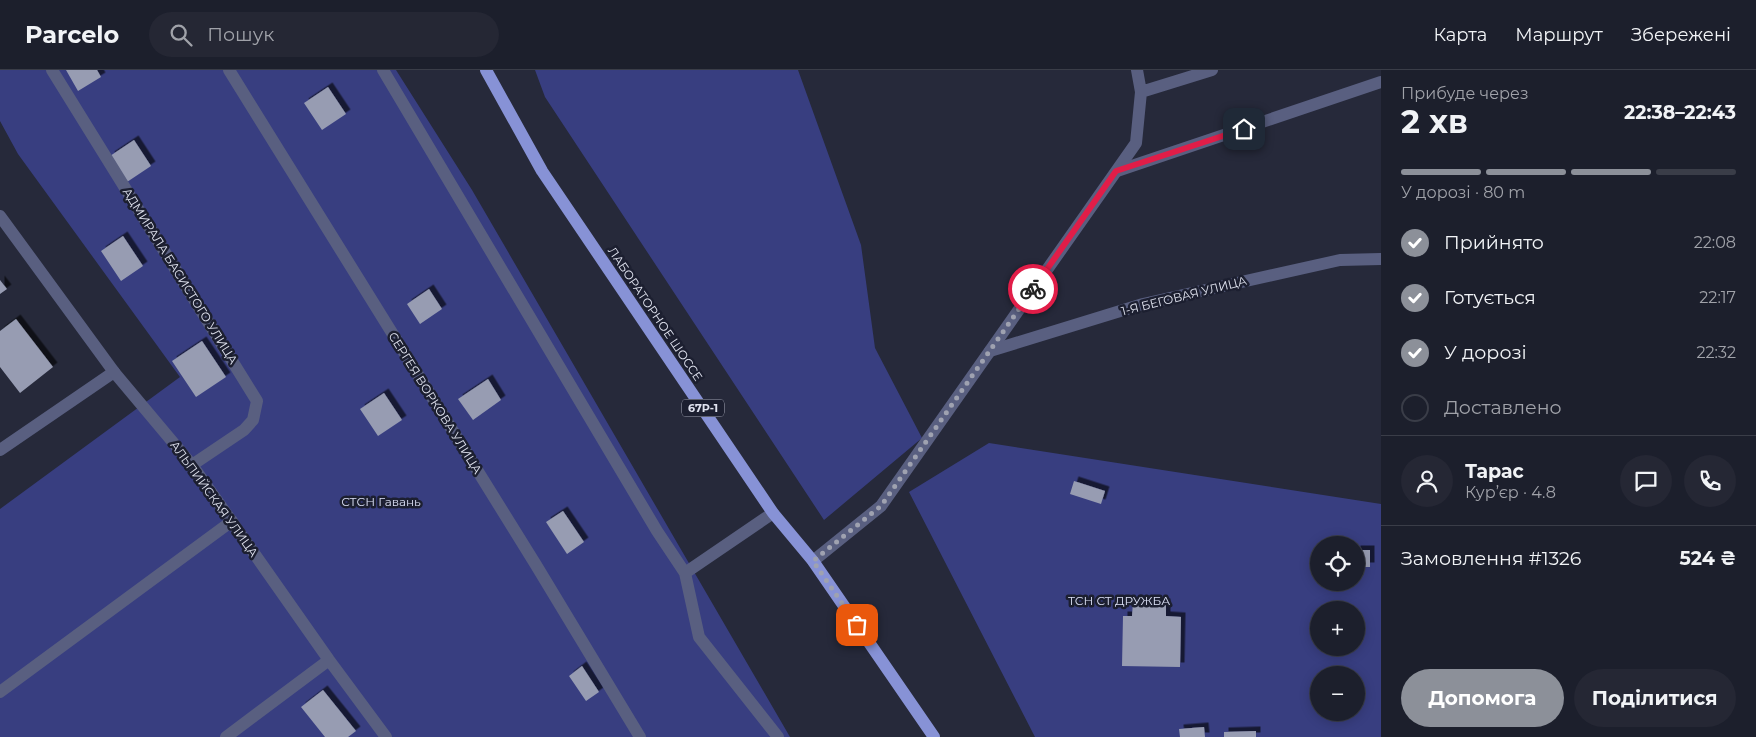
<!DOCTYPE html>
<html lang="uk">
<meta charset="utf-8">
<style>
:root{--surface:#1c1f2c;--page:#252734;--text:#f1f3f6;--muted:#a0a2a9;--line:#3a3d48;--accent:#8c9099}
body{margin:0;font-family:Montserrat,sans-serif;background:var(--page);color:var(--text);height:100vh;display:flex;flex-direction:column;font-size:19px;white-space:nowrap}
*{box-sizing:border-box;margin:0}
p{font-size:16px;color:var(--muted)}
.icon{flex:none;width:28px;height:28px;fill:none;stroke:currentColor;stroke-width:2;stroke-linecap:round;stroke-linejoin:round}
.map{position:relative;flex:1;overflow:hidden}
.side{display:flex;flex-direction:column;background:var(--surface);width:375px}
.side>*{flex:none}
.buttons{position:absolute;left:1310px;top:466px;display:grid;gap:10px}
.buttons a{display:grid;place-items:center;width:55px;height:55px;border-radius:50%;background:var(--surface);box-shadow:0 2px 12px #0003,0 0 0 1px var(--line);font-size:25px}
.pin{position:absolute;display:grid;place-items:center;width:42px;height:42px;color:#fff;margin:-21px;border-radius:10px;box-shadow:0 2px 8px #0006}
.courier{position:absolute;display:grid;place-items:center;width:50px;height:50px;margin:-25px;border:4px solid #e11d48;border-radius:50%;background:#fff;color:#222;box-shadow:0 1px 6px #0007}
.summary em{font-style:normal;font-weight:700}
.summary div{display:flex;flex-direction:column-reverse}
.summary{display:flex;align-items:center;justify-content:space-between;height:85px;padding:0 20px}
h1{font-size:32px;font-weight:700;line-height:38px}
.bar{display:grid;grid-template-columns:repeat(4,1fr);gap:8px 5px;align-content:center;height:60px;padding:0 20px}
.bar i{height:6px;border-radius:4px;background:var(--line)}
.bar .selected{background:var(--accent)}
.bar p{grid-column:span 4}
.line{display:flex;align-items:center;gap:12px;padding:0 20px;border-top:1px solid var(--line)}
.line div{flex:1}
.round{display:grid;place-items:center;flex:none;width:52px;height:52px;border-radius:26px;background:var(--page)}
ol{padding:0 20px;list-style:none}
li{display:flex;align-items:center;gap:15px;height:55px}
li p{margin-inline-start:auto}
li .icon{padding:5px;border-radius:50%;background:var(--accent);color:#fff;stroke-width:4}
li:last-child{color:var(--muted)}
li i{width:28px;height:28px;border:2px solid var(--line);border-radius:50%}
.action{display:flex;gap:10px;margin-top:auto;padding:10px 20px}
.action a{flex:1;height:58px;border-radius:30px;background:var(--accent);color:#fff;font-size:20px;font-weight:700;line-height:58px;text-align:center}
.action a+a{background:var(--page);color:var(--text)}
header{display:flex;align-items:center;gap:30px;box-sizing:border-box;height:70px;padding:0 25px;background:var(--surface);border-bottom:1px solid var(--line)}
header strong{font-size:24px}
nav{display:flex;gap:28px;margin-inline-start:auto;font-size:18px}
.search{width:350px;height:45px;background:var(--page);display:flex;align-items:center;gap:12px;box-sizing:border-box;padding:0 18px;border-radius:28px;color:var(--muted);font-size:19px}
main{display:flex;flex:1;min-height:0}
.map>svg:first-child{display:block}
.green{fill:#383e80;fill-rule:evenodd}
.building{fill:#979cb2;filter:url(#shadow)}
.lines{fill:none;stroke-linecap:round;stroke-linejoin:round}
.service{stroke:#595f80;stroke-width:12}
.minor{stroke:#595f80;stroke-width:12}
.primary{stroke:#8792d6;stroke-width:12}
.done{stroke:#9fa2b0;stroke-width:5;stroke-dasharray:0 9}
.route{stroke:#e11d48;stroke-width:6}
.labels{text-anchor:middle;stroke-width:5;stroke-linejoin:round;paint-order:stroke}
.shield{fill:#1c1f30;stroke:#a5a8b6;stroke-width:1}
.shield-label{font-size:11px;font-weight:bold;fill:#e0e3ef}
.street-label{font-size:12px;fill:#e0e3ef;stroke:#1c1f30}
.park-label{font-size:12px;fill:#dbe0f5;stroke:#1c1f30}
</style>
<header>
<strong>Parcelo</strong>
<div class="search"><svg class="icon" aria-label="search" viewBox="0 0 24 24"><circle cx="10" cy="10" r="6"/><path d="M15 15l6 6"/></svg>Пошук</div>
<nav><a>Карта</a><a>Маршрут</a><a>Збережені</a></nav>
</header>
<main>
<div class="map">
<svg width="1381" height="667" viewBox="0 0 1381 667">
<defs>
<filter id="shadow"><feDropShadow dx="4.5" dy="-4.5" stdDeviation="0" flood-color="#0009"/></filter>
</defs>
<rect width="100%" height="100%" fill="#26293a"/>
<path class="green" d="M0 0H396L472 120 790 667H0V439L180 307 18 84 0 51Z
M535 0H798L861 175 875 278 922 368 824 450 545 27Z
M989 373 1381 434V667H1035L909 422ZM1319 475H1356V512H1319ZM1319 540H1356V578H1319ZM1319 605H1356V642H1319Z"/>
<path class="building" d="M66 0H97L101 7 78 21Z
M328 17 346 44 322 60 304 33Z
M134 70 151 96 127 112 110 86Z
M123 166 143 196 121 211 101 181Z
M0 210 7 219 0 224Z
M429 219 442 239 420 254 407 234Z
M16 249 53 297 20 323 0 297V261Z
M202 271 226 307 196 327 172 291Z
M488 309 501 330 473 350 458 329Z
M384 323 402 350 378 366 360 339Z
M1074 411 1105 421 1101 434 1070 424Z
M563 441 584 472 567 484 546 452Z
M1356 480H1370V497H1356Z
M1133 532 1166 533V546L1181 547 1180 597 1122 596 1123 546H1132Z
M582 596 599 622 586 631 569 606Z
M323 620 356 661 348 667H325L301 637Z
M1204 657 1205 667H1180L1179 659Z
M1256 661V667H1224V662Z"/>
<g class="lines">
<path class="service" d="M383 0 657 461 685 503 699 567 778 667
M1141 22 1212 0
M0 380 114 302
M813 491 881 436 1136 73 1141 22 1137 0
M685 503 773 443
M0 622 232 451"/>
<path class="minor" d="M52 0 257 331 253 350 244 360 192 395
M229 0 536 495 640 667
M1117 101 1381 12
M0 146 114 302 192 395 329 590 386 667
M990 281 1143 234 1340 190 1381 189
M226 667 329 590"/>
<path class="primary" d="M486 0 542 101 773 443 813 491 934 667"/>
</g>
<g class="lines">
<path class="done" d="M857 555 813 491 881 436 1033 219"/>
<path class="route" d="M1033 219 1116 101 1244 59"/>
</g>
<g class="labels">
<rect class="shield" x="682" y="329.5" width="42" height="17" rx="4"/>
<g class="shield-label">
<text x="703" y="342">67Р-1</text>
</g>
<g class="street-label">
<text transform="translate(180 206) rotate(58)" y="4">АДМИРАЛА БАСИСТОГО УЛИЦА</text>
<text transform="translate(1184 226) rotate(-14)" y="4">1-Я БЕГОВАЯ УЛИЦА</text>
<text transform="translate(655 244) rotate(56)" y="4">ЛАБОРАТОРНОЕ ШОССЕ</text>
<text transform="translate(435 333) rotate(58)" y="4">СЕРГЕЯ ВОРКОВА УЛИЦА</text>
<text transform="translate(214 429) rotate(54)" y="4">АЛЬПИЙСКАЯ УЛИЦА</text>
</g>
<g class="park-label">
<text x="381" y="436">СТСН Гавань</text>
<text x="1119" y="535">ТСН СТ ДРУЖБА</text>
</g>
</g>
</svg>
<div class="buttons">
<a><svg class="icon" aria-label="locate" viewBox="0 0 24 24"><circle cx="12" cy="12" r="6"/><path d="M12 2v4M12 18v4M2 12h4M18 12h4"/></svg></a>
<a>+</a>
<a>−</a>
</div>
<div class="pin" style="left:857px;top:555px;background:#ea580c"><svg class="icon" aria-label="bag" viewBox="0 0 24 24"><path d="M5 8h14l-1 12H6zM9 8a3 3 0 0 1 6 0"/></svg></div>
<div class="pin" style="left:1244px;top:59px;background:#1f2937"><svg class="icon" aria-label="home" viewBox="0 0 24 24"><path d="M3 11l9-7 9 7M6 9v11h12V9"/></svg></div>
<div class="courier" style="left:1033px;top:219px"><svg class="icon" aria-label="bike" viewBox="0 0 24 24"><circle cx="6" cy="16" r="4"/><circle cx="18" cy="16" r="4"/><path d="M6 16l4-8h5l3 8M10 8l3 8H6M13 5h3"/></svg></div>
</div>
<section class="side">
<div class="summary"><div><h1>2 хв</h1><p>Прибуде через</p></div><em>22:38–22:43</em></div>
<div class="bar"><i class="selected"></i><i class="selected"></i><i class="selected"></i><i></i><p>У дорозі · 80 m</p></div>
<ol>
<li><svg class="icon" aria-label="check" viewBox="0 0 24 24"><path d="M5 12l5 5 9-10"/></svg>Прийнято<p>22:08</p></li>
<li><svg class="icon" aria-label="check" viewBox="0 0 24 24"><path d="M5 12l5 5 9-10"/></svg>Готується<p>22:17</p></li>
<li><svg class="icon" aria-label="check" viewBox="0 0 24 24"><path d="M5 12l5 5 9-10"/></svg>У дорозі<p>22:32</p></li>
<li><i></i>Доставлено</li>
</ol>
<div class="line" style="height:90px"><a class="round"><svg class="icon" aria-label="person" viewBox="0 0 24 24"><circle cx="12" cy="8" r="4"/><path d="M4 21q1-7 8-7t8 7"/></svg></a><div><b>Тарас</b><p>Кур’єр · 4.8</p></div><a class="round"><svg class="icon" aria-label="chat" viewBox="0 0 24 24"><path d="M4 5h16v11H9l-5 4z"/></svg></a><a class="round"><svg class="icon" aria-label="phone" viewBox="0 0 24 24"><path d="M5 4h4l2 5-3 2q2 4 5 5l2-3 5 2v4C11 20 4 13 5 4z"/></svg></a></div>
<div class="line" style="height:65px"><div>Замовлення #1326</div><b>524 ₴</b></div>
<div class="action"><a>Допомога</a><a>Поділитися</a></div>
</section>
</main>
